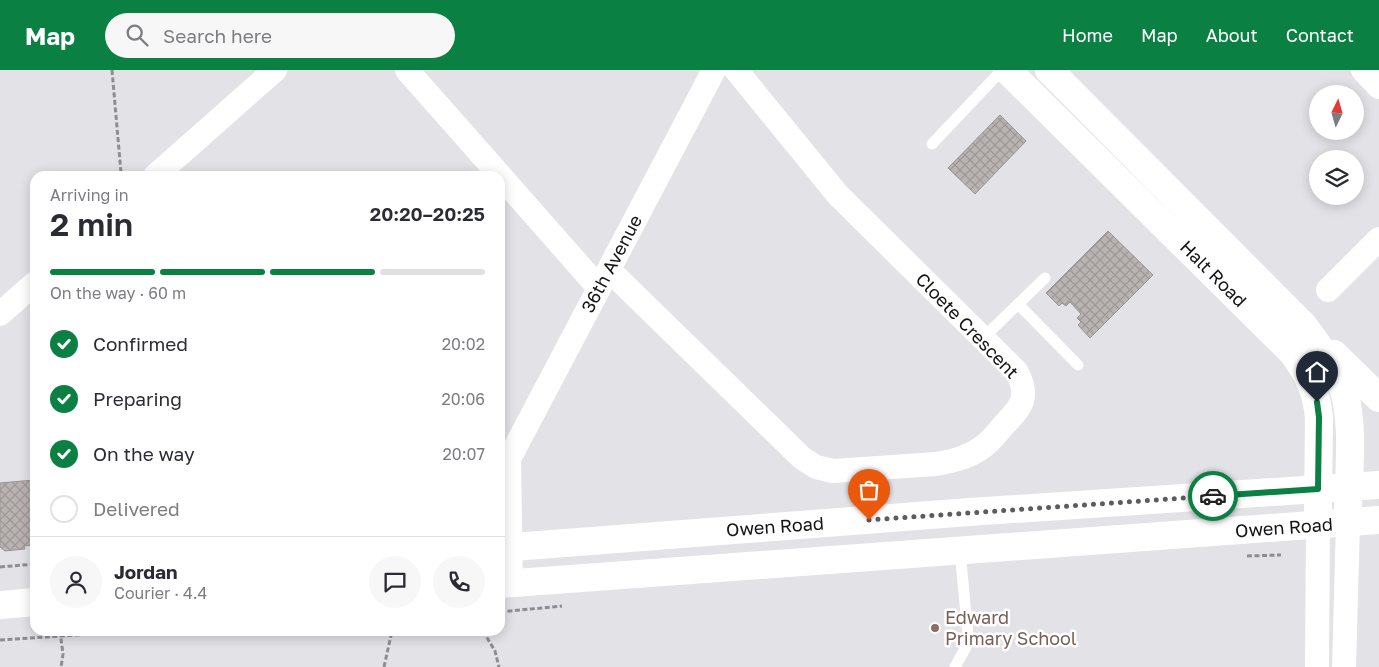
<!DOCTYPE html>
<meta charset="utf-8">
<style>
:root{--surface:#fff;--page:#f7f7f7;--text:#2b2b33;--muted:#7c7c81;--line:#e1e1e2;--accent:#0b8043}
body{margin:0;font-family:"Golos Text",sans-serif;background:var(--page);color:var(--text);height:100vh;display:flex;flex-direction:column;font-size:19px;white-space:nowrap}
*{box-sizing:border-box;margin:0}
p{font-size:16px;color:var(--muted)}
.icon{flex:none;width:28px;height:28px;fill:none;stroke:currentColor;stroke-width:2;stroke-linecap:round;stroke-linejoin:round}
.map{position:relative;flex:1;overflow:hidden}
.details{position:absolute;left:30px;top:101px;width:475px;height:465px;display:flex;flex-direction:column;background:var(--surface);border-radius:15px;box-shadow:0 2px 12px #0003}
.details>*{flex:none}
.needle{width:32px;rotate:5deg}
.fabs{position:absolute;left:1309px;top:15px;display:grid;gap:10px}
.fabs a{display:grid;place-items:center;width:55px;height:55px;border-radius:50%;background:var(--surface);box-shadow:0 2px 12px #0003;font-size:25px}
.pin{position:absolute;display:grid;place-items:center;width:42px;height:42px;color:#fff;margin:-51px -21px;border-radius:50% 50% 50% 0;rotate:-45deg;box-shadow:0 0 5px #0007}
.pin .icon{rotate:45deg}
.courier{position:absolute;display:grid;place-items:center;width:50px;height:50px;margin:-25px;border:4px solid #0b8043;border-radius:50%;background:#fff;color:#222;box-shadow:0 1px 6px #0007}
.head em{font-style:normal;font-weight:600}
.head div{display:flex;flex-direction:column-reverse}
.head{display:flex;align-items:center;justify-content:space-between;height:85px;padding:0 20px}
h1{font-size:32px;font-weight:600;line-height:38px}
.bar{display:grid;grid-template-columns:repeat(4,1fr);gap:8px 5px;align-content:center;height:60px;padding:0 20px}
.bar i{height:6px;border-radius:4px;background:var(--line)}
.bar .active{background:var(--accent)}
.bar p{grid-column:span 4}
.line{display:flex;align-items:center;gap:12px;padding:0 20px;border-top:1px solid var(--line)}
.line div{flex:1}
.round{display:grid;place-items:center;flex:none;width:52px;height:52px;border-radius:26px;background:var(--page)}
ol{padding:0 20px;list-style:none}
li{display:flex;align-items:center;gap:15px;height:55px}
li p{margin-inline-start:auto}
li .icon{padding:5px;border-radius:50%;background:var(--accent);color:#fff;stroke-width:4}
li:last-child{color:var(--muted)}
li i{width:28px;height:28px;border:2px solid var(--line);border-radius:50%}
header{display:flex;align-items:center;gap:30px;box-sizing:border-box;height:70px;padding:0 25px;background:var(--accent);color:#fff}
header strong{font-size:24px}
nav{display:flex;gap:28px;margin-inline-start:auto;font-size:18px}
.search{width:350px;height:45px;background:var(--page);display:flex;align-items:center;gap:12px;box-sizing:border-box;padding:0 18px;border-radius:28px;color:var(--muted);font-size:19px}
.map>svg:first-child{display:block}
.building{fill:url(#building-cross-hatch);stroke:#9b9593}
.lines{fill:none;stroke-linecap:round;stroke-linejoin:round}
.path{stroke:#8e8e92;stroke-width:3;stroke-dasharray:5 2.5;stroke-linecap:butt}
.service{stroke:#fff;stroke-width:11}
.minor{stroke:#fff;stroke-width:24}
.tertiary{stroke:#fff;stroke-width:28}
.done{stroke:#5c5c5f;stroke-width:5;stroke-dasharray:0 9}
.route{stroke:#0b8043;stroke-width:6}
.education-dot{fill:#8d6e63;stroke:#fff;stroke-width:2}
.labels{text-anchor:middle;stroke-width:5;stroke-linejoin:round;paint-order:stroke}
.street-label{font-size:18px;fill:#141416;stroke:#fff}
.education-label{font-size:18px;fill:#785e54;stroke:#fff;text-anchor:start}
</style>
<header>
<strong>Map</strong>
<div class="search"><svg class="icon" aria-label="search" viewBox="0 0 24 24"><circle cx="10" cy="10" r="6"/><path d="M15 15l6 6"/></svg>Search here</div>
<nav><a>Home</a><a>Map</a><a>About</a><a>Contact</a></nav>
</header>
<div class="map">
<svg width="1379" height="597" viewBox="0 0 1379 597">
<defs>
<pattern id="building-cross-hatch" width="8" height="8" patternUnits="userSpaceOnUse" patternTransform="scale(1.25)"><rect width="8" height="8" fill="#b9b3b2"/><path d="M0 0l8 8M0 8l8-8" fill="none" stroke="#9e9998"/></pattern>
</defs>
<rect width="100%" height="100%" fill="#e2e2e7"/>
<path class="building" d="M1000 45 1026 71 975 124 948 98Z
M1108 161 1153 205 1090 268 1078 255 1081 252 1077 248 1081 244 1070 232 1066 236 1062 233 1059 236 1046 223Z
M34 410 35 475 24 476 25 479 5 481 0 477V413Z"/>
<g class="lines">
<path class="path" d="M112 0 121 103 125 106
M1247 486 1281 485
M0 497 35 494
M500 542 562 536
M60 561 63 584 61 597
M483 561 495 581 499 597
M0 570 136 561
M384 597 392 561"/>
<path class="service" d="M932 74 1002 0
M1018 234 1078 295
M983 268 1045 208
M955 597 966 577 968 566 960 481"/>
<path class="minor" d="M407 0 599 218
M1363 0 1379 17
M155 106 275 0
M609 200 802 388 816 397 833 401 936 394C953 391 970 387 984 376 991 371 997 363 1003 356 1021 337 1031 327 1016 301L838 125 736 0
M1328 220 1379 169
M0 244 35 213
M511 513 509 389 714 0
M1317 597 1318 455
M1344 597 1348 453"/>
<path class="tertiary" d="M1007 0 1293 283C1309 306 1316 319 1319 347L1318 438
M1049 0 1304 256C1318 276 1336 297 1344 321 1354 354 1349 401 1348 436
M1334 284 1379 328
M500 478 969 442 1379 415
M500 514 1379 450
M0 535 35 532"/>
</g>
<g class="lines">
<path class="done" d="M869 450 1213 426"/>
<path class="route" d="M1213 426 1318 419 1319 347 1317 332"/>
</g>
<circle class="education-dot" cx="935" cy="558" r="5"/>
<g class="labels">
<g class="street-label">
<text transform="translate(612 194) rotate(-62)" y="6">36th Avenue</text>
<text transform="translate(1213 204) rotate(45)" y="6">Halt Road</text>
<text transform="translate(967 256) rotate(46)" y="6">Cloete Crescent</text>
<text transform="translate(775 457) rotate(-4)" y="6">Owen Road</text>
<text transform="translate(1284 458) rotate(-4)" y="6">Owen Road</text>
</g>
<g class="education-label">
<text x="945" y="554">Edward<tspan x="945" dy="21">Primary School</tspan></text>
</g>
</g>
</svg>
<div class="fabs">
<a><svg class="needle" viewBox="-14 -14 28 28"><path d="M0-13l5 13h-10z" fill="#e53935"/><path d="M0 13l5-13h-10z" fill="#7c7c81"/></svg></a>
<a><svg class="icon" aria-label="layers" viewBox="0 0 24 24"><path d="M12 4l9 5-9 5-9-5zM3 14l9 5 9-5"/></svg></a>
</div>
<div class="pin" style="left:869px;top:450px;background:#ea580c"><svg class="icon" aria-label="bag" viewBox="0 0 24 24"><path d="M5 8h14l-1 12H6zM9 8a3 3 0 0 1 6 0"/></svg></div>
<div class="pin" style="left:1317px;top:332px;background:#1f2937"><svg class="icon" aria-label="home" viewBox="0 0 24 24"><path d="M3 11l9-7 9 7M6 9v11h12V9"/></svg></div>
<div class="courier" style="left:1213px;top:426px"><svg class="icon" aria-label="car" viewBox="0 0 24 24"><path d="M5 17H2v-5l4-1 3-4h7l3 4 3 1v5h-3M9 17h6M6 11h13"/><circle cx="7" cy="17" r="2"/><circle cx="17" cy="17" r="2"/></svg></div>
<section class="details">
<div class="head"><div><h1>2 min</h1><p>Arriving in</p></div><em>20:20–20:25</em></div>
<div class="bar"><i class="active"></i><i class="active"></i><i class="active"></i><i></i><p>On the way · 60 m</p></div>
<ol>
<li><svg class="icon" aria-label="check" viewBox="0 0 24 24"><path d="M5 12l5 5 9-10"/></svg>Confirmed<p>20:02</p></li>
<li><svg class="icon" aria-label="check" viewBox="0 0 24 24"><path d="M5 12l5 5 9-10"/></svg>Preparing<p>20:06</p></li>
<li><svg class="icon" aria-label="check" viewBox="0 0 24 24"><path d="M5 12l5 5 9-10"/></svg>On the way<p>20:07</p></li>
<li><i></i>Delivered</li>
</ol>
<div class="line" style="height:90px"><a class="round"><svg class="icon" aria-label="person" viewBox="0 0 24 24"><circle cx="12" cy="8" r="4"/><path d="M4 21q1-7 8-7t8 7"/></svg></a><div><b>Jordan</b><p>Courier · 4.4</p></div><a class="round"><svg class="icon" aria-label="chat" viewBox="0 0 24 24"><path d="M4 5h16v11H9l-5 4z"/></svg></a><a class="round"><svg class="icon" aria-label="phone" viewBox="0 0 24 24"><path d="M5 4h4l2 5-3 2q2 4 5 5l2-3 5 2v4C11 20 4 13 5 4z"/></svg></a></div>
</section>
</div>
